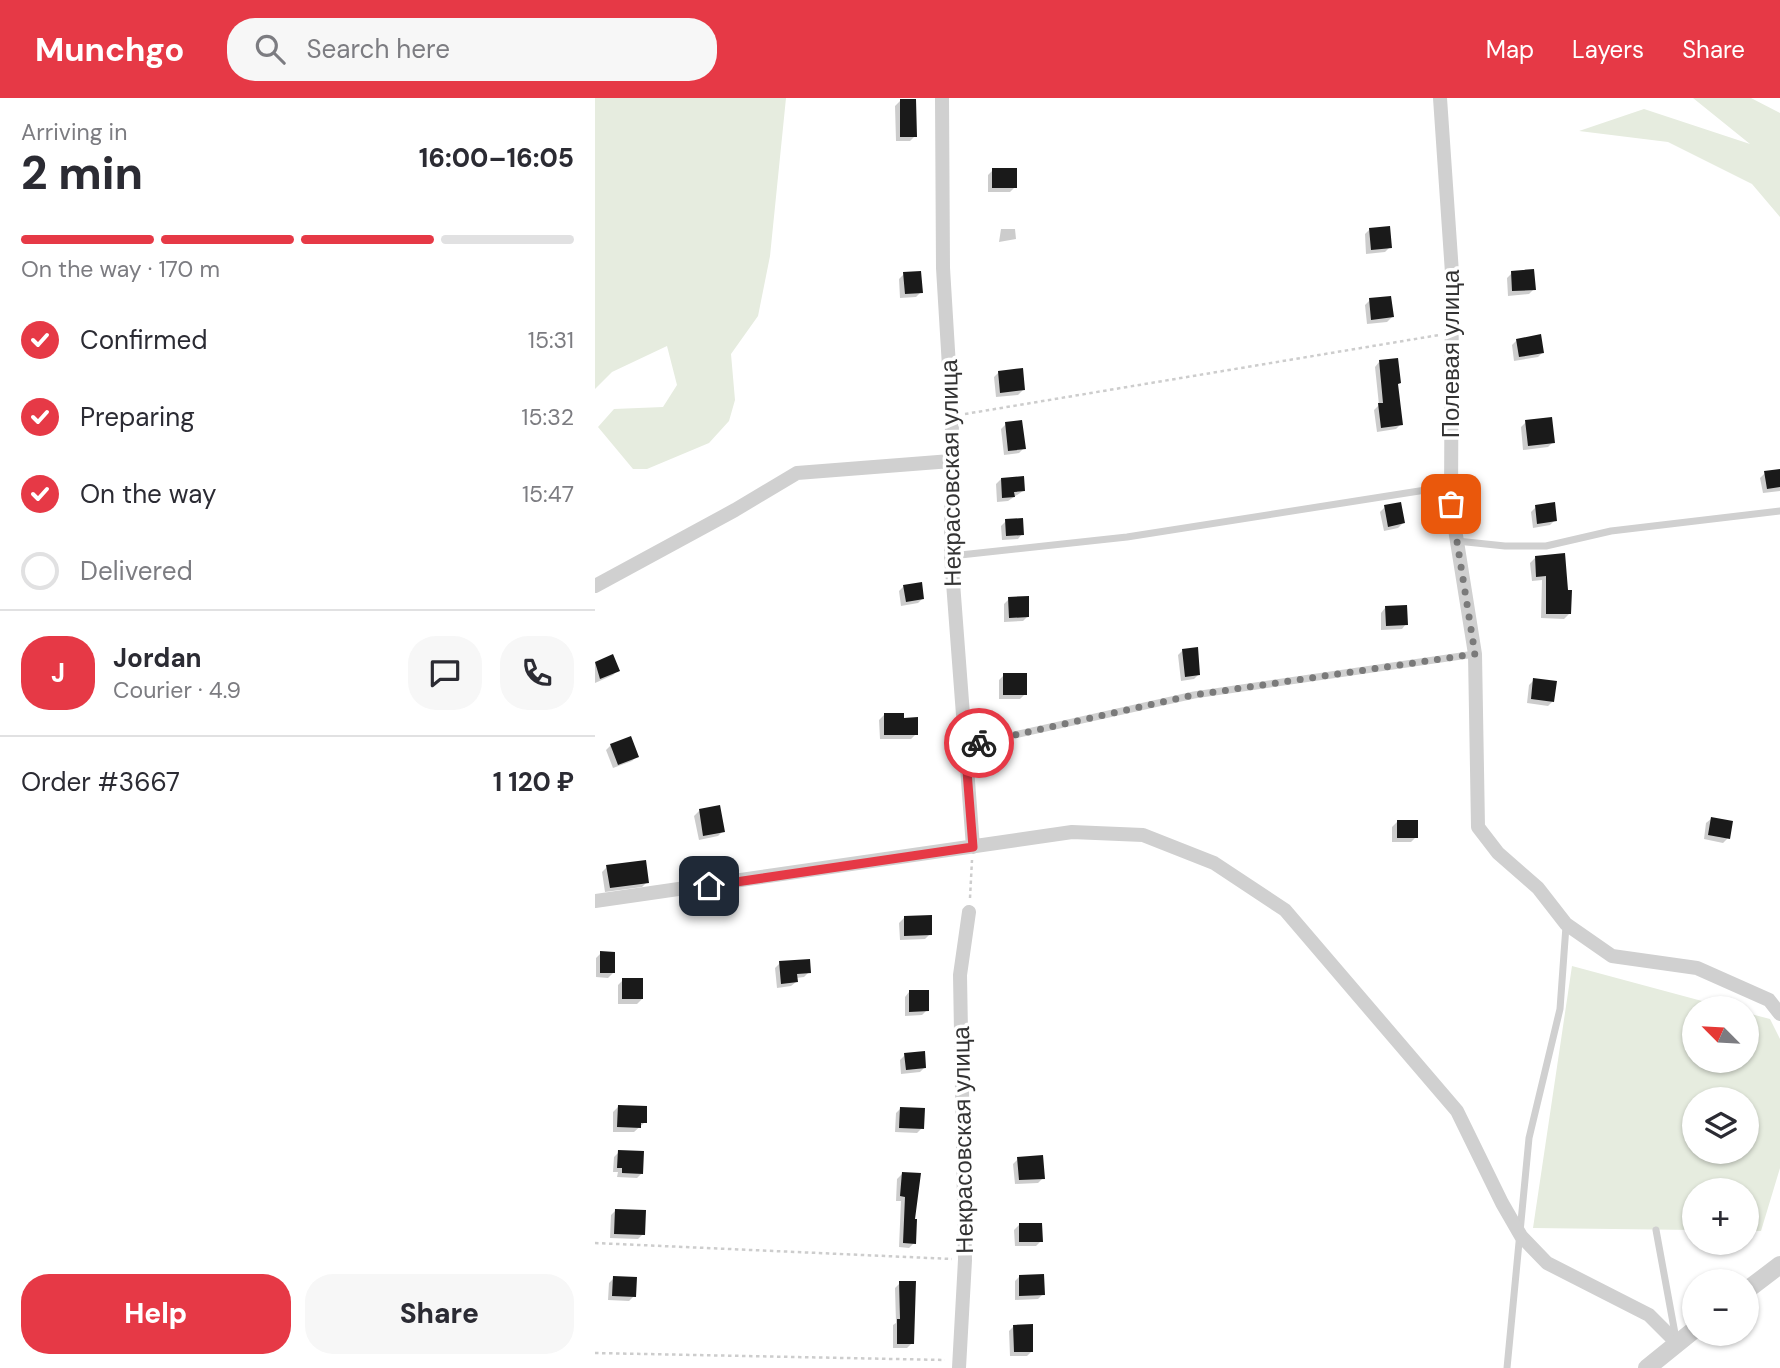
<!DOCTYPE html>
<meta charset="utf-8">
<style>
:root{--surface:#fff;--page:#f7f7f7;--text:#2b2b33;--muted:#7c7c81;--line:#e1e1e2;--accent:#e63946}
body{margin:0;font-family:"DM Sans",sans-serif;background:var(--page);color:var(--text);height:100vh;display:flex;flex-direction:column;font-size:26px;white-space:nowrap}
*{box-sizing:border-box;margin:0}
p{font-size:23px;color:var(--muted)}
.icon{flex:none;width:38px;height:38px;fill:none;stroke:currentColor;stroke-width:2;stroke-linecap:round;stroke-linejoin:round}
.map{position:relative;flex:1;overflow:hidden}
.sheet{display:flex;flex-direction:column;background:var(--surface);width:595px}
.sheet>*{flex:none}
.needle{width:46px;rotate:294deg}
.buttons{position:absolute;left:1087px;top:898px;display:grid;gap:14px}
.buttons a{display:grid;place-items:center;width:77px;height:77px;border-radius:50%;background:var(--surface);box-shadow:0 2px 5px #0004;font-size:35px}
.pin{position:absolute;display:grid;place-items:center;width:60px;height:60px;color:#fff;margin:-30px;border-radius:14px;box-shadow:0 4px 10px #0006}
.courier{position:absolute;display:grid;place-items:center;width:70px;height:70px;margin:-35px;border:5px solid #e63946;border-radius:50%;background:#fff;color:#222;box-shadow:0 2px 9px #0007}
.head em{font-style:normal;font-weight:800}
.head div{display:flex;flex-direction:column-reverse}
.head{display:flex;align-items:center;justify-content:space-between;height:119px;padding:0 21px}
h1{font-size:46px;font-weight:800;line-height:52px}
.bar{display:grid;grid-template-columns:repeat(4,1fr);gap:10px 7px;align-content:center;height:84px;padding:0 21px}
.bar i{height:9px;border-radius:5px;background:var(--line)}
.bar .on{background:var(--accent)}
.bar p{grid-column:span 4}
.line{display:flex;align-items:center;gap:18px;padding:0 21px;border-top:2px solid var(--line)}
.line div{flex:1}
.round{display:grid;place-items:center;flex:none;width:74px;height:74px;border-radius:28px;background:var(--page)}
ol{padding:0 21px;list-style:none}
li{display:flex;align-items:center;gap:21px;height:77px}
li p{margin-inline-start:auto}
li .icon{padding:7px;border-radius:50%;background:var(--accent);color:#fff;stroke-width:4}
li:last-child{color:var(--muted)}
li i{width:38px;height:38px;border:4px solid var(--line);border-radius:50%}
.cta{display:flex;gap:14px;margin-top:auto;padding:14px 21px}
.cta a{flex:1;height:80px;border-radius:28px;background:var(--accent);color:#fff;font-size:28px;font-weight:800;line-height:80px;text-align:center}
.cta a+a{background:var(--page);color:var(--text)}
header{display:flex;align-items:center;gap:42px;box-sizing:border-box;height:98px;padding:0 35px;background:var(--accent);color:#fff}
header strong{font-size:33px}
nav{display:flex;gap:38px;margin-inline-start:auto;font-size:24px}
.search{width:490px;height:63px;background:var(--page);display:flex;align-items:center;gap:18px;box-sizing:border-box;padding:0 24px;border-radius:28px;color:var(--muted);font-size:26px}
main{display:flex;flex:1;min-height:0}
.map>svg:first-child{display:block}
.green{fill:#e6ecdf;fill-rule:evenodd}
.shadow{fill:#0003}
.building{fill:#1a1a1a}
.lines{fill:none;stroke-linecap:round;stroke-linejoin:round}
.path{stroke:#cdcdcd;stroke-width:2.5;stroke-dasharray:3.5 3.5;stroke-linecap:butt}
.service{stroke:#d0d0d0;stroke-width:7}
.minor{stroke:#d0d0d0;stroke-width:14}
.tertiary{stroke:#d0d0d0;stroke-width:18}
.done{stroke:#7a7a7a;stroke-width:7;stroke-dasharray:0 12.6}
.route{stroke:#e63946;stroke-width:9}
.labels{text-anchor:middle;stroke-width:7;stroke-linejoin:round;paint-order:stroke}
.street-label{font-size:24px;fill:#333;stroke:#fff}
</style>
<header>
<strong>Munchgo</strong>
<div class="search"><svg class="icon" aria-label="search" viewBox="0 0 24 24"><circle cx="10" cy="10" r="6"/><path d="M15 15l6 6"/></svg>Search here</div>
<nav><a>Map</a><a>Layers</a><a>Share</a></nav>
</header>
<main>
<section class="sheet">
<div class="head"><div><h1>2 min</h1><p>Arriving in</p></div><em>16:00–16:05</em></div>
<div class="bar"><i class="on"></i><i class="on"></i><i class="on"></i><i></i><p>On the way · 170 m</p></div>
<ol>
<li><svg class="icon" aria-label="check" viewBox="0 0 24 24"><path d="M5 12l5 5 9-10"/></svg>Confirmed<p>15:31</p></li>
<li><svg class="icon" aria-label="check" viewBox="0 0 24 24"><path d="M5 12l5 5 9-10"/></svg>Preparing<p>15:32</p></li>
<li><svg class="icon" aria-label="check" viewBox="0 0 24 24"><path d="M5 12l5 5 9-10"/></svg>On the way<p>15:47</p></li>
<li><i></i>Delivered</li>
</ol>
<div class="line" style="height:126px"><b class="round" style="background:var(--accent);color:#fff">J</b><div><b>Jordan</b><p>Courier · 4.9</p></div><a class="round"><svg class="icon" aria-label="chat" viewBox="0 0 24 24"><path d="M4 5h16v11H9l-5 4z"/></svg></a><a class="round"><svg class="icon" aria-label="phone" viewBox="0 0 24 24"><path d="M5 4h4l2 5-3 2q2 4 5 5l2-3 5 2v4C11 20 4 13 5 4z"/></svg></a></div>
<div class="line" style="height:91px"><div>Order #3667</div><b>1 120 ₽</b></div>
<div class="cta"><a>Help</a><a>Share</a></div>
</section>
<div class="map">
<svg width="1185" height="1270" viewBox="0 0 1185 1270">
<rect width="100%" height="100%" fill="#fff"/>
<path class="green" d="M0 0H191L175 158 163 218 136 256 140 302 134 323 114 345 52 371H38L3 329 19 311 68 309 82 287 72 248 17 274 0 291Z
M1098 0H1156L1185 15V119L1157 86 1073 44 984 33 1049 11 1155 46Z
M977 868 1133 910H1099V962H1152V915L1175 921 1185 941V1070L1166 1133H1152V1092H1099V1132L938 1130ZM1099 1001H1152V1054H1099Z"/>
<path class="shadow" d="M305 3 320 38 315 43H301L300 8Z
M398 72 420 89 415 94H393V77Z
M406 131H420L421 141 404 144Z
M775 131 795 149 790 154 771 156 770 136Z
M917 175 939 191 934 196 913 198 912 180Z
M309 176 326 194 321 199 305 200 304 181Z
M775 202 797 219 792 224 772 226 770 207Z
M922 242 948 254 943 259 919 263 917 247Z
M784 264 801 287 806 326 801 331 782 334 779 312 784 307 780 269Z
M404 274 428 292 423 297 401 299 399 279Z
M931 324 958 344 953 349 928 352 926 329Z
M411 326 429 350 424 355 409 357 406 331Z
M1185 373V393L1168 395 1165 380 1170 375Z
M406 381 428 393 413 403 402 404 401 386Z
M790 409 808 425 803 430 789 433 785 414Z
M941 409 960 422 955 427 938 430 936 414Z
M411 423 427 436 423 441 407 442 406 428Z
M940 460 974 516 969 521 946 520 947 482 937 483 935 465Z
M309 488 328 500 323 505 306 508 304 493Z
M414 501 433 518 428 523 409 524V506Z
M790 510 811 526 807 531 786 532V515Z
M588 552 604 576 599 581 586 583 583 557Z
M17 558 23 572 18 577 0 585V565Z
M409 577 430 596 425 601H404V582Z
M939 582 958 603 953 608 932 605 934 587Z
M289 617 307 621 321 636 316 641H285L284 622Z
M16 647 42 658 37 663 18 670 11 652Z
M104 713 128 733 123 738 104 742 99 718Z
M1116 721 1133 740 1128 745 1109 741 1111 725Z
M802 724 821 739 816 744H797V729Z
M12 769 52 784 47 789 10 794 7 774Z
M309 820 335 836 330 841 305 842 304 825Z
M6 855 18 875 13 880 1 879V860Z
M185 865 214 874 209 879 201 880V884L196 888 182 890 180 870Z
M28 882 47 901 42 906H23V887Z
M314 894 332 912 327 917 310 918V899Z
M310 957 330 969 325 974 306 976 305 962Z
M23 1009 50 1024 39 1034H18V1014Z
M306 1010 327 1030 322 1035 300 1034 301 1015Z
M24 1054 47 1075 42 1080 22 1079 23 1074H18L19 1059Z
M423 1061 448 1080 443 1085 420 1086 418 1066Z
M307 1076 318 1122 319 1145 314 1150 304 1149 306 1103H301L302 1081Z
M21 1112 48 1136 43 1141 15 1140 16 1117Z
M424 1127 446 1143 441 1148H420L419 1132Z
M424 1179 448 1196 443 1201 420 1202V1183Z
M19 1180 39 1198 34 1203 13 1202 14 1185Z
M305 1185 317 1245 312 1250H298V1227L301 1225 300 1190Z
M419 1228 437 1253 432 1258H415L414 1233Z"/>
<path class="building" d="M305 1H321L322 39H305Z
M397 70H422V90H397Z
M795 128 797 150 776 152 774 130Z
M939 171 941 192 917 193 916 173Z
M326 173 328 195 310 196 308 174Z
M796 198 799 219 776 222 774 200Z
M946 236 949 255 924 259 921 241Z
M803 260 806 285 803 286 808 327 786 330 783 305H788L784 262Z
M428 270 430 292 405 295 403 273Z
M957 319 960 345 933 348 930 322Z
M427 322 431 351 413 353 410 324Z
M1185 371V389L1172 391 1169 373Z
M429 378 430 393 419 394 420 399 407 400 406 380Z
M806 404 810 425 793 429 789 407Z
M960 404 962 423 942 426 940 407Z
M428 420 429 437 411 438 410 421Z
M970 455 973 492H977L976 516H951V478L941 479 940 458Z
M327 484 329 501 311 504 308 487Z
M434 498V519L414 520 413 499Z
M812 507 813 527 791 528 790 508Z
M603 549 605 577 590 579 587 551Z
M18 556 25 573 5 581 0 564Z
M408 575H432V597H408Z
M938 580 962 583 959 604 936 601Z
M289 615H309V620L323 619V637H289Z
M36 638 44 659 23 667 15 646Z
M125 707 130 734 108 738 104 711Z
M1116 719 1138 723 1135 741 1113 737Z
M802 722H823V740H802Z
M51 762 54 785 15 790 11 767Z
M337 817V837L309 838V818Z
M5 853 20 854V875H5Z
M215 861 216 875 202 876 203 884 186 886 184 863Z
M27 880H48V901H27Z
M314 892H334V913L314 914Z
M330 953 331 970 311 972 309 955Z
M23 1007 52 1008V1025H46V1030L22 1029Z
M305 1009 330 1010 329 1031 304 1030Z
M23 1052 49 1053 48 1076 27 1075V1070H22Z
M448 1057 450 1081 424 1082 422 1059Z
M307 1074 326 1075 320 1121H322L321 1146 308 1145 310 1099 305 1098Z
M20 1111 51 1112 50 1137 19 1136Z
M424 1125H447L448 1144H424Z
M449 1176 450 1197 424 1198V1177Z
M18 1178 42 1179 41 1199 17 1198Z
M304 1183H321L319 1246H302V1221H305Z
M438 1226V1254H419L418 1227Z"/>
<g class="lines">
<path class="path" d="M370 316 844 237
M375 800 377 762
M0 1145 357 1161
M0 1255 350 1262"/>
<path class="service" d="M862 443 910 448H951L1016 433 1185 413
M356 458 532 439 856 388
M370 648 599 597 880 556
M1061 1132 1081 1241
M912 1270 934 1040 965 911 971 828"/>
<path class="minor" d="M347 0 348 170 357 318 356 458 378 749
M845 0 857 175 856 406 880 556 883 729 903 755 943 790 971 826 1017 858 1102 870 1174 902 1185 916
M0 488 140 412 202 375 356 363
M0 803 477 734 548 737 619 765 690 812 862 1013 907 1105 926 1138 952 1165 1054 1217 1082 1245
M364 1270 370 1162 365 877 374 814"/>
<path class="tertiary" d="M1152 1192 1185 1167
M1052 1270 1099 1232"/>
</g>
<g class="lines">
<path class="done" d="M384 645 599 597 880 556 856 406"/>
<path class="route" d="M114 788 378 749 370 648 384 645"/>
</g>
<g class="labels">
<g class="street-label">
<text transform="translate(856 256) rotate(-90)" y="8">Полевая улица</text>
<text transform="translate(356 375) rotate(-91)" y="8">Некрасовская улица</text>
<text transform="translate(368 1042) rotate(-91)" y="8">Некрасовская улица</text>
</g>
</g>
</svg>
<div class="buttons">
<a><svg class="needle" viewBox="-14 -14 28 28"><path d="M0-13l5 13h-10z" fill="#e53935"/><path d="M0 13l5-13h-10z" fill="#7c7c81"/></svg></a>
<a><svg class="icon" aria-label="layers" viewBox="0 0 24 24"><path d="M12 4l9 5-9 5-9-5zM3 14l9 5 9-5"/></svg></a>
<a>+</a>
<a>−</a>
</div>
<div class="pin" style="left:856px;top:406px;background:#ea580c"><svg class="icon" aria-label="bag" viewBox="0 0 24 24"><path d="M5 8h14l-1 12H6zM9 8a3 3 0 0 1 6 0"/></svg></div>
<div class="pin" style="left:114px;top:788px;background:#1f2937"><svg class="icon" aria-label="home" viewBox="0 0 24 24"><path d="M3 11l9-7 9 7M6 9v11h12V9"/></svg></div>
<div class="courier" style="left:384px;top:645px"><svg class="icon" aria-label="bike" viewBox="0 0 24 24"><circle cx="6" cy="16" r="4"/><circle cx="18" cy="16" r="4"/><path d="M6 16l4-8h5l3 8M10 8l3 8H6M13 5h3"/></svg></div>
</div>
</main>
